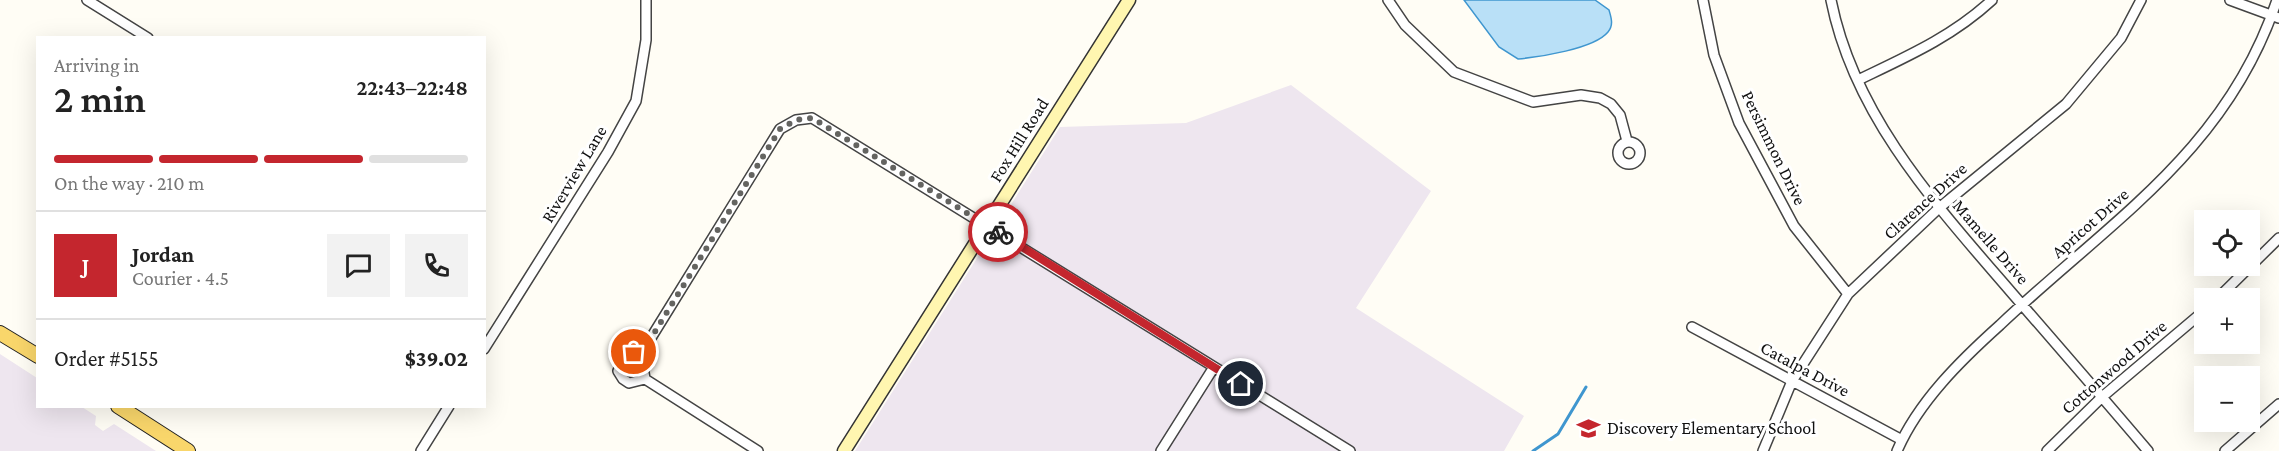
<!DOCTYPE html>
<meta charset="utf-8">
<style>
:root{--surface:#fff;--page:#f2f2f2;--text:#222;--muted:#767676;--line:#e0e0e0;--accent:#c4262e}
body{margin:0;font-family:"Crimson Pro",serif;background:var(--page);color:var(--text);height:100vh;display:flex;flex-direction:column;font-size:22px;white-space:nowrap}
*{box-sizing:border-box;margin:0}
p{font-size:20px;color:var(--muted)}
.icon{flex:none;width:33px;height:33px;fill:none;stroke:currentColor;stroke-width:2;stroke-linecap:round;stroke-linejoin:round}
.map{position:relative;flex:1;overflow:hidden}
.side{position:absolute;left:36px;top:36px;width:450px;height:372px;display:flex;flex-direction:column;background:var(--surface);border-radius:0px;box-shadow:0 6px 24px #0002}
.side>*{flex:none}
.fabs{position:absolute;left:2194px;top:210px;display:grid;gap:12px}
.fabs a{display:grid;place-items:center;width:66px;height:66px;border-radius:0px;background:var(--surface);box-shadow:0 6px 24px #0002;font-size:30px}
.pin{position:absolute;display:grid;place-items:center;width:51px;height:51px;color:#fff;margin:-26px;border:3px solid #fff;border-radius:50%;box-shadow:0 2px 6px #0007}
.courier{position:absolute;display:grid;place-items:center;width:60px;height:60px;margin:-30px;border:4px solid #c4262e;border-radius:50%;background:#fff;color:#222;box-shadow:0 2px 8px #0007}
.headline em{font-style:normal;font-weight:600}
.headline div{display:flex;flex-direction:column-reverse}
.headline{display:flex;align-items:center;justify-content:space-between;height:102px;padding:0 18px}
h1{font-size:39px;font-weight:600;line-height:45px}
.bar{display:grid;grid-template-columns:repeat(4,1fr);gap:9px 6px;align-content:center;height:72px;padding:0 18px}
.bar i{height:8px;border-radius:4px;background:var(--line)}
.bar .on{background:var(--accent)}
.bar p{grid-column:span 4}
.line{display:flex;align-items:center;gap:15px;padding:0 18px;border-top:2px solid var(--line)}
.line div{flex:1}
.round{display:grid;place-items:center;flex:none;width:63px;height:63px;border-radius:0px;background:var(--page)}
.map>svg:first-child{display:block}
.industrial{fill:#eee6ef}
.water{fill:#b9e0f7;stroke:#3f96cf;stroke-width:1.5}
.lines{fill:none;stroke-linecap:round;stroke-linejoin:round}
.stream{stroke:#3f96cf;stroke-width:3}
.street-casing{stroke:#444;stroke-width:12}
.secondary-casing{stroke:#333;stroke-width:15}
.primary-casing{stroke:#222;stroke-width:16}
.street{stroke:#fff;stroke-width:9}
.secondary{stroke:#fff6b0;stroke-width:12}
.primary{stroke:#f9d66b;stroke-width:14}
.done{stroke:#646461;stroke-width:6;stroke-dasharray:0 10.8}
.route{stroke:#c4262e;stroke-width:8}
.labels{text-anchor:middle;stroke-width:6;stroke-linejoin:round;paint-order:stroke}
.street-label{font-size:18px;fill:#111;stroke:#fff}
.poi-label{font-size:18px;fill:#111;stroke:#fff;text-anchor:start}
</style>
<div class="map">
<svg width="2279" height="451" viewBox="0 0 2279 451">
<rect width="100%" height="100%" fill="#fffdf5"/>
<path class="industrial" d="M1291 85 1431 191 1356 308 1524 416 1504 451H855L1060 127 1186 123Z
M0 354 37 378 38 406 82 407 96 416 95 425 103 431 114 424 156 451H0Z"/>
<path class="water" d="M1464 0H1595L1609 10C1611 17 1614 25 1608 32 1594 49 1539 57 1518 59L1499 47Z"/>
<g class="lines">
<path class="stream" d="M1533 451 1558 434 1586 387"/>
<defs>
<path id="street" d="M87 0 148 38
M1388 0 1405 25 1454 72 1533 102 1581 95 1600 98 1611 104 1620 115 1627 141
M1703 0 1714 55 1739 123 1794 226 1848 294
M1831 0C1854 116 1936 205 2011 292 2057 345 2103 398 2148 451
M2230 0 2279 18
M1858 80C1906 57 1952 37 1992 0
M1618 153a11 11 0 1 1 22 0a11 11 0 1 1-22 0Z
M2218 298 2279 238
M1692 327 1902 440
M484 349 608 152 636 101 646 40V0
M643 351C628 352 623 358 618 371L623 379 629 383 645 379
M421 451 449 406
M758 451 645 379 641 354 780 129 796 120 812 118 1350 451
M1161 451 1214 367
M1763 451 1792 381 1848 294 1939 208 2066 104 2121 38 2141 0
M1897 451C1918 402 1961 360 2000 325 2109 222 2227 151 2277 0
M2047 451 2102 397 2205 310
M2225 451 2279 404"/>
<path id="secondary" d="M844 451 1129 0"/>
<path id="primary" d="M0 333 38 356
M118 406 188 451"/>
</defs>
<use href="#street" class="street-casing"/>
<use href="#secondary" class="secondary-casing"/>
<use href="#primary" class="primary-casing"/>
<use href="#street" class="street"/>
<use href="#secondary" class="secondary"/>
<use href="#primary" class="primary"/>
</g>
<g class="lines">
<path class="done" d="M634 352 643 351 780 129 796 120 812 118 998 232"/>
<path class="route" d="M998 232 1241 384"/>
</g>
<defs>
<symbol id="school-bare" viewBox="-9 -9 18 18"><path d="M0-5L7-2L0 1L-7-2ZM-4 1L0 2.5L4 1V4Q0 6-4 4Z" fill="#c4262e" stroke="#fff" stroke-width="2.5" paint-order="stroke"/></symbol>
</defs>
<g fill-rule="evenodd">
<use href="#school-bare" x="1572" y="412" width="33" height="33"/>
</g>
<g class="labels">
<g class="street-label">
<text transform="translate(1019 140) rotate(-58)" y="6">Fox Hill Road</text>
<text transform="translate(1774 148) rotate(64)" y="6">Persimmon Drive</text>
<text transform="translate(574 174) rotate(-59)" y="6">Riverview Lane</text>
<text transform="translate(1925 201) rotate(-42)" y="6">Clarence Drive</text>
<text transform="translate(2090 223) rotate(-41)" y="6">Apricot Drive</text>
<text transform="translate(1991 242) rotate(49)" y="6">Mamelle Drive</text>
<text transform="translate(2114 367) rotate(-41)" y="6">Cottonwood Drive</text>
<text transform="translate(1805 369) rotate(28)" y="6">Catalpa Drive</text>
</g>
<g class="poi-label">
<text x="1607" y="434">Discovery Elementary School</text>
</g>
</g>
</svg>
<div class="fabs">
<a><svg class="icon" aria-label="locate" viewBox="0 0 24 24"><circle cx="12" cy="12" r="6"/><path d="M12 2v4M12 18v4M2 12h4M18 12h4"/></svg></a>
<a>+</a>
<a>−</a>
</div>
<div class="pin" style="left:634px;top:352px;background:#ea580c"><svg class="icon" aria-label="bag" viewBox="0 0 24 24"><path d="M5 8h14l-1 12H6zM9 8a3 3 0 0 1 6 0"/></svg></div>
<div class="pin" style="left:1241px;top:384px;background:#1f2937"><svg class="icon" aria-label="home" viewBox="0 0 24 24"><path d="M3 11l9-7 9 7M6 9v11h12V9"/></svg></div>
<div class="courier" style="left:998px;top:232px"><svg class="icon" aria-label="bike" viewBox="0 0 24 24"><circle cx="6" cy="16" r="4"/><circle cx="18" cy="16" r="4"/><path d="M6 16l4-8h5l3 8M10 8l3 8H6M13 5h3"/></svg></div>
<section class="side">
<div class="headline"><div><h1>2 min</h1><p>Arriving in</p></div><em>22:43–22:48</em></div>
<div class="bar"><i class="on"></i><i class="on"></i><i class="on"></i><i></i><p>On the way · 210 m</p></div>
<div class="line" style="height:108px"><b class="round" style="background:var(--accent);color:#fff">J</b><div><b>Jordan</b><p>Courier · 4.5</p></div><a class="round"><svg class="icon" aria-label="chat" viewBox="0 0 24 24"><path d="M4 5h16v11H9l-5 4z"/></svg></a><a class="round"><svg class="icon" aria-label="phone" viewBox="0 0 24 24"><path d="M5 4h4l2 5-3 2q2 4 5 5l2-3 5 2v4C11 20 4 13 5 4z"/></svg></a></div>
<div class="line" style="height:78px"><div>Order #5155</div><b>$39.02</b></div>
</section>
</div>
